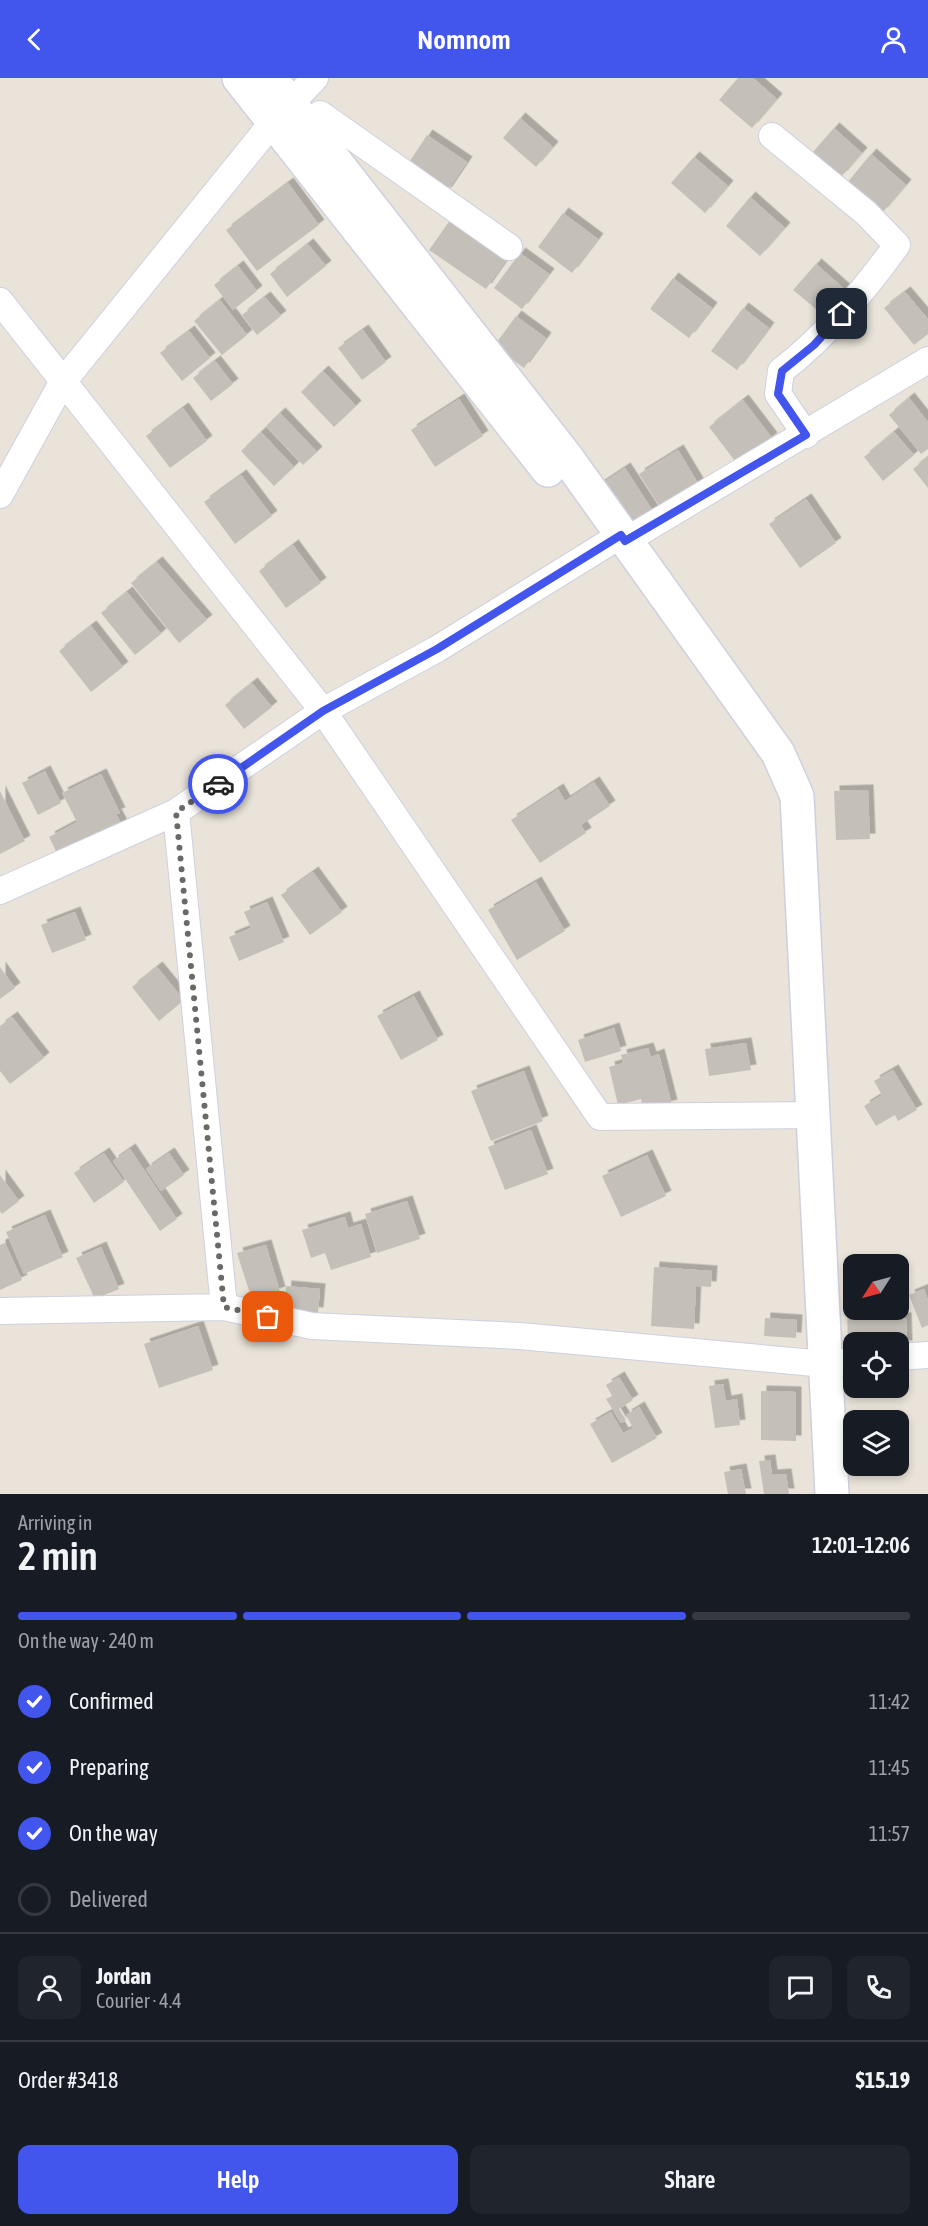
<!DOCTYPE html>
<meta charset="utf-8">
<style>
:root{--surface:#171b24;--page:#20242c;--text:#f1f3f6;--muted:#9ea1a6;--line:#363941;--accent:#4255ed}
body{margin:0;font-family:"Asap Condensed",sans-serif;background:var(--page);color:var(--text);height:100vh;display:flex;flex-direction:column;font-size:22px;white-space:nowrap}
*{box-sizing:border-box;margin:0}
p{font-size:20px;color:var(--muted)}
.icon{flex:none;width:33px;height:33px;fill:none;stroke:currentColor;stroke-width:2;stroke-linecap:round;stroke-linejoin:round}
.map{position:relative;height:1416px;overflow:hidden}
.side{display:flex;flex-direction:column;background:var(--surface);flex:1}
.side>*{flex:none}
.needle{width:39px;rotate:234deg}
.tools{position:absolute;left:843px;top:1176px;display:grid;gap:12px}
.tools a{display:grid;place-items:center;width:66px;height:66px;border-radius:12px;background:var(--surface);box-shadow:0 3px 9px #0003;font-size:30px}
.pin{position:absolute;display:grid;place-items:center;width:51px;height:51px;color:#fff;margin:-26px;border-radius:12px;box-shadow:0 3px 9px #0006}
.courier{position:absolute;display:grid;place-items:center;width:60px;height:60px;margin:-30px;border:4px solid #4255ed;border-radius:50%;background:#fff;color:#222;box-shadow:0 2px 8px #0007}
.head em{font-style:normal;font-weight:600}
.head div{display:flex;flex-direction:column-reverse}
.head{display:flex;align-items:center;justify-content:space-between;height:102px;padding:0 18px}
h1{font-size:39px;font-weight:600;line-height:45px}
.bar{display:grid;grid-template-columns:repeat(4,1fr);gap:9px 6px;align-content:center;height:72px;padding:0 18px}
.bar i{height:8px;border-radius:4px;background:var(--line)}
.bar .active{background:var(--accent)}
.bar p{grid-column:span 4}
.line{display:flex;align-items:center;gap:15px;padding:0 18px;border-top:2px solid var(--line)}
.line div{flex:1}
.round{display:grid;place-items:center;flex:none;width:63px;height:63px;border-radius:12px;background:var(--page)}
ol{padding:0 18px;list-style:none}
li{display:flex;align-items:center;gap:18px;height:66px}
li p{margin-inline-start:auto}
li .icon{padding:6px;border-radius:50%;background:var(--accent);color:#fff;stroke-width:4}
li:last-child{color:var(--muted)}
li i{width:33px;height:33px;border:3px solid var(--line);border-radius:50%}
.button{display:flex;gap:12px;margin-top:auto;padding:12px 18px}
.button a{flex:1;height:69px;border-radius:12px;background:var(--accent);color:#fff;font-size:24px;font-weight:600;line-height:69px;text-align:center}
.button a+a{background:var(--page);color:var(--text)}
header{display:flex;justify-content:space-between;align-items:center;height:78px;padding:0 18px;background:var(--accent);color:#fff;font-size:27px;font-weight:600}
.map>svg:first-child{display:block}
.building{fill:#c4c0b9;filter:url(#shadow)}
.lines{fill:none;stroke-linecap:round;stroke-linejoin:round}
.street-casing{stroke:#ced0df;stroke-width:28}
.secondary-casing{stroke:#ced0df;stroke-width:36}
.street{stroke:#fff;stroke-width:26}
.secondary{stroke:#fff;stroke-width:33}
.done{stroke:#6b6965;stroke-width:6;stroke-dasharray:0 10.8}
.route{stroke:#4255ed;stroke-width:8}
</style>
<header><svg class="icon" aria-label="back" viewBox="0 0 24 24"><path d="M15 5l-7 7 7 7"/></svg>Nomnom<svg class="icon" aria-label="person" viewBox="0 0 24 24"><circle cx="12" cy="8" r="4"/><path d="M4 21q1-7 8-7t8 7"/></svg></header>
<div class="map">
<svg width="928" height="1416" viewBox="0 0 928 1416">
<defs>
<filter id="shadow"><feDropShadow dx="5.5" dy="-5.5" stdDeviation="0" flood-color="#0004"/></filter>
</defs>
<rect width="100%" height="100%" fill="#e9e3d9"/>
<path class="building" d="M738 0H753L777 21 752 50 719 22Z
M520 40 553 69 536 89 503 60Z
M834 50 862 75 841 99 813 74Z
M427 57 467 84 446 115 406 89Z
M871 76 906 107 882 135 847 105Z
M694 79 728 108 705 135 671 105Z
M288 105 319 147 257 193 226 152Z
M750 119 785 150 760 178 726 148Z
M563 135 598 161 572 195 538 169Z
M453 138 509 178 486 211 429 172Z
M308 166 326 188 287 219 270 196Z
M520 175 549 196 522 231 494 210Z
M816 186 850 216 828 241 793 212Z
M238 188 257 213 233 232 214 207Z
M673 200 712 230 689 260 650 231Z
M905 214 928 241V256L914 267 884 230Z
M265 219 281 238 257 257 242 237Z
M220 222 247 257 222 277 194 243Z
M743 230 769 250 737 292 711 273Z
M516 238 546 260 524 290 494 268Z
M363 252 386 284 362 302 338 270Z
M189 253 210 280 182 303 160 275Z
M215 283 233 306 211 323 193 300Z
M323 293 356 328 334 349 301 314Z
M909 320 928 344V371L921 376 889 337Z
M459 321 483 358 435 389 411 352Z
M743 322 772 360 738 387 709 349Z
M183 330 207 363 170 390 146 358Z
M280 335 317 374 303 387 266 348Z
M261 354 294 389 274 408 241 373Z
M894 354 914 377 883 403 864 379Z
M678 372 699 407 661 431 639 396Z
M928 379V410L913 391Z
M625 390 653 433 626 451 598 408Z
M241 397 272 438 235 466 204 424Z
M806 421 836 465 800 490 769 446Z
M293 467 321 505 286 530 259 493Z
M157 484 207 542 179 565 131 505Z
M127 514 161 556 135 577 101 535Z
M91 548 123 589 91 614 59 573Z
M252 605 272 629 244 651 225 627Z
M45 693 61 725 38 737 22 705Z
M101 696 120 735 116 736 123 749 60 781 49 759 77 744 62 715Z
M594 704 610 728 581 747 586 755 540 785 511 742 558 711 565 723Z
M868 712 870 761 836 762 834 713Z
M0 713 25 763 0 776Z
M313 794 342 834 310 857 281 817Z
M536 804 565 853 517 882 488 832Z
M267 824 284 864 239 883 229 859 251 850 244 834Z
M75 834 86 862 52 875 41 847Z
M0 889 15 910 0 921Z
M157 889 184 922 159 943 132 909Z
M414 918 438 962 401 982 377 938Z
M12 939 44 980 10 1006 0 993V948Z
M614 950 621 973 585 984 578 962Z
M746 965 751 992 709 998 705 971Z
M648 970 651 979 659 976 672 1027 644 1034 641 1021 618 1027 609 989 623 985 621 977Z
M893 992 917 1032 898 1043 895 1037 876 1048 864 1028 882 1017 874 1003Z
M524 993 543 1043 491 1063 471 1013Z
M531 1052 548 1096 505 1112 488 1069Z
M130 1071 177 1141 160 1153 113 1083Z
M104 1075 124 1104 94 1125 74 1095Z
M169 1075 184 1097 161 1113 146 1091Z
M647 1077 666 1118 621 1139 602 1098Z
M0 1097 19 1123 2 1136 0 1133Z
M407 1123 420 1161 377 1175 365 1136Z
M45 1137 63 1179 24 1196 6 1154Z
M345 1139 348 1150 361 1146 371 1179 331 1192 325 1175 311 1180 302 1152Z
M5 1165 22 1202 0 1212V1167Z
M266 1167 280 1214 252 1222 237 1175Z
M101 1169 119 1211 95 1221 76 1180Z
M654 1189 712 1193 711 1209 696 1208 694 1251 651 1248Z
M846 1192H854V1232H897V1240H906L907 1268H898V1264H854V1269H848Z
M286 1208 320 1211 318 1235 284 1231Z
M924 1211 928 1222V1247L922 1250 909 1217Z
M765 1240 797 1242 796 1260 764 1258Z
M198 1248 213 1292 159 1310 144 1266Z
M619 1299 633 1322 619 1331 626 1342 621 1345 606 1321 612 1318 606 1307Z
M723 1306 726 1323 737 1321 740 1347 715 1350 709 1308Z
M761 1313 796 1314V1363L761 1362Z
M639 1329 657 1360 612 1385 590 1346 611 1334 623 1355 633 1350 626 1337Z
M770 1382 772 1397 786 1396 789 1416H764L759 1383Z
M741 1391 746 1416H728L724 1394Z"/>
<g class="lines">
<defs>
<path id="street" d="M307 47 320 36 509 169
M772 58 866 135 897 167C863 214 827 257 781 293L778 316 806 357
M0 223 323 633 600 1039 815 1037
M0 417 62 305 273 44 315 0
M625 463 928 282
M176 734 224 1229
M0 813 176 734 323 633 437 571 621 457
M0 1233 224 1229 312 1248 520 1258 825 1286 854 1283
M898 1279 928 1277"/>
<path id="secondary" d="M239 0 548 392
M270 0 567 380 778 675 797 718 832 1416"/>
</defs>
<use href="#street" class="street-casing"/>
<use href="#secondary" class="secondary-casing"/>
<use href="#street" class="street"/>
<use href="#secondary" class="secondary"/>
</g>
<g class="lines">
<path class="done" d="M218 706 176 734 224 1229 268 1239"/>
<path class="route" d="M218 706 323 633 437 571 621 457 625 463 806 357 778 316 782 293 814 267 842 236"/>
</g>
</svg>
<div class="tools">
<a><svg class="needle" viewBox="-14 -14 28 28"><path d="M0-13l5 13h-10z" fill="#e53935"/><path d="M0 13l5-13h-10z" fill="#9ea1a6"/></svg></a>
<a><svg class="icon" aria-label="locate" viewBox="0 0 24 24"><circle cx="12" cy="12" r="6"/><path d="M12 2v4M12 18v4M2 12h4M18 12h4"/></svg></a>
<a><svg class="icon" aria-label="layers" viewBox="0 0 24 24"><path d="M12 4l9 5-9 5-9-5zM3 14l9 5 9-5"/></svg></a>
</div>
<div class="pin" style="left:268px;top:1239px;background:#ea580c"><svg class="icon" aria-label="bag" viewBox="0 0 24 24"><path d="M5 8h14l-1 12H6zM9 8a3 3 0 0 1 6 0"/></svg></div>
<div class="pin" style="left:842px;top:236px;background:#1f2937"><svg class="icon" aria-label="home" viewBox="0 0 24 24"><path d="M3 11l9-7 9 7M6 9v11h12V9"/></svg></div>
<div class="courier" style="left:218px;top:706px"><svg class="icon" aria-label="car" viewBox="0 0 24 24"><path d="M5 17H2v-5l4-1 3-4h7l3 4 3 1v5h-3M9 17h6M6 11h13"/><circle cx="7" cy="17" r="2"/><circle cx="17" cy="17" r="2"/></svg></div>
</div>
<section class="side">
<div class="head"><div><h1>2 min</h1><p>Arriving in</p></div><em>12:01–12:06</em></div>
<div class="bar"><i class="active"></i><i class="active"></i><i class="active"></i><i></i><p>On the way · 240 m</p></div>
<ol>
<li><svg class="icon" aria-label="check" viewBox="0 0 24 24"><path d="M5 12l5 5 9-10"/></svg>Confirmed<p>11:42</p></li>
<li><svg class="icon" aria-label="check" viewBox="0 0 24 24"><path d="M5 12l5 5 9-10"/></svg>Preparing<p>11:45</p></li>
<li><svg class="icon" aria-label="check" viewBox="0 0 24 24"><path d="M5 12l5 5 9-10"/></svg>On the way<p>11:57</p></li>
<li><i></i>Delivered</li>
</ol>
<div class="line" style="height:108px"><a class="round"><svg class="icon" aria-label="person" viewBox="0 0 24 24"><circle cx="12" cy="8" r="4"/><path d="M4 21q1-7 8-7t8 7"/></svg></a><div><b>Jordan</b><p>Courier · 4.4</p></div><a class="round"><svg class="icon" aria-label="chat" viewBox="0 0 24 24"><path d="M4 5h16v11H9l-5 4z"/></svg></a><a class="round"><svg class="icon" aria-label="phone" viewBox="0 0 24 24"><path d="M5 4h4l2 5-3 2q2 4 5 5l2-3 5 2v4C11 20 4 13 5 4z"/></svg></a></div>
<div class="line" style="height:78px"><div>Order #3418</div><b>$15.19</b></div>
<div class="button"><a>Help</a><a>Share</a></div>
</section>
